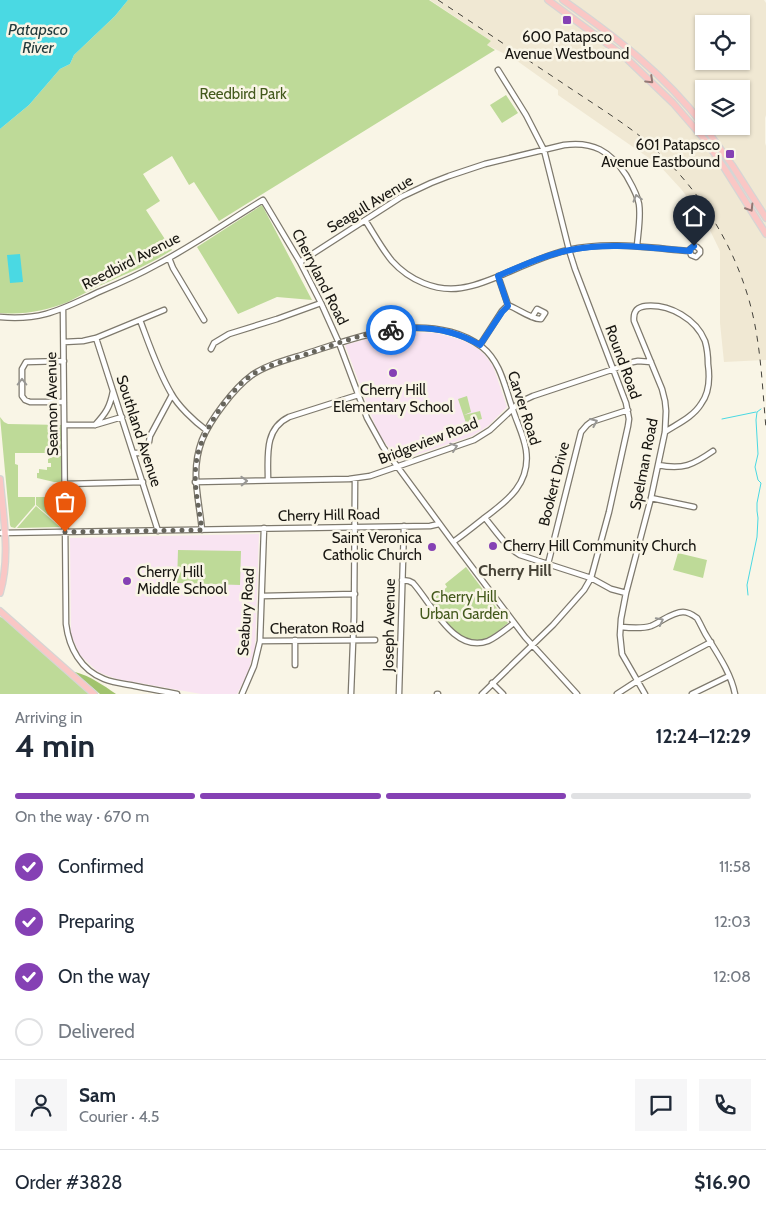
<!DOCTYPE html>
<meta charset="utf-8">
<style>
:root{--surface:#fff;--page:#f6f6f7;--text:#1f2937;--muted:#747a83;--line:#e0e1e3;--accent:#8541b4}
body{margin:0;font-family:Cabin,sans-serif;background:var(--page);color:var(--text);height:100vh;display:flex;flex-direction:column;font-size:19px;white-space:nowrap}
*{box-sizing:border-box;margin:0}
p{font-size:16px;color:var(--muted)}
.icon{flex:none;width:28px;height:28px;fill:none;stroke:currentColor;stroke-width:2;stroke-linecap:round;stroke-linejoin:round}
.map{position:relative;height:694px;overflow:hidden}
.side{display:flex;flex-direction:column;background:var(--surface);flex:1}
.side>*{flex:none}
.tools{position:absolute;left:695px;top:15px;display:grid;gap:10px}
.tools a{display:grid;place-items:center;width:55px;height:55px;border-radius:0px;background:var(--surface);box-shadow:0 1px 4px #0004;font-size:25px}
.pin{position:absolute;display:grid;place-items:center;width:42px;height:42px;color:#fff;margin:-51px -21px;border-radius:50% 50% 50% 0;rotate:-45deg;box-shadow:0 0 5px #0007}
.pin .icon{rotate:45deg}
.courier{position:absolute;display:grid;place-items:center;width:50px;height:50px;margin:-25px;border:4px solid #1a73e8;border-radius:50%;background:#fff;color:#222;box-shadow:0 1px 6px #0007}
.overview em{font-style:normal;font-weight:700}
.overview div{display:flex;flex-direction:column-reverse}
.overview{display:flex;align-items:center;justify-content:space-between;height:85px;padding:0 15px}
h1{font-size:32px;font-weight:700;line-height:38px}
.bar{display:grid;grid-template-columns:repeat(4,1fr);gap:8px 5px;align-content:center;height:60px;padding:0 15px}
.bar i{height:6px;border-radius:4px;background:var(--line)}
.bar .active{background:var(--accent)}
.bar p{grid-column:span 4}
.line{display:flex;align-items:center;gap:12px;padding:0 15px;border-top:1px solid var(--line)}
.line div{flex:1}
.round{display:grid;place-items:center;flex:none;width:52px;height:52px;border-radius:0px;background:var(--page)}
ol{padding:0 15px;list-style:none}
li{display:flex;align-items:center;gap:15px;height:55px}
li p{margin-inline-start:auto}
li .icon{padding:5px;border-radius:50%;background:var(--accent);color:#fff;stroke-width:4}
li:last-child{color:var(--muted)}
li i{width:28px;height:28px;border:2px solid var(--line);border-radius:50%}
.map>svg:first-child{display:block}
.built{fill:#f0e8d3;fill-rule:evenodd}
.education{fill:#f9e4f2}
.green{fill:#beda98}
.forest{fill:#a1c36d}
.water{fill:#4ad9e3}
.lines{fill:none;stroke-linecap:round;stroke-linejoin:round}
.stream{stroke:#4ad9e3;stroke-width:1}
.minor-casing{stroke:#7e796d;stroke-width:7}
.major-casing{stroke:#d6d5d4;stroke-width:8}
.minor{stroke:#fff;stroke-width:4.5}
.major{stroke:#fac7c5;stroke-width:5.5}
.rail{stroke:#44423b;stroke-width:1;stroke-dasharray:6 6;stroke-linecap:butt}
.oneway{stroke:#957874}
.oneway2{stroke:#989794}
.done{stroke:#67655c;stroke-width:5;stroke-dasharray:0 9}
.route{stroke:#1a73e8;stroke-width:6}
.poi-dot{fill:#8541b4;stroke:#f9f5e6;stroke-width:2}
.labels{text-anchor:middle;stroke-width:5;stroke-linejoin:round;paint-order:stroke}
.poi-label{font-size:15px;fill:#191712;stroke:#f9f5e6}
.park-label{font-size:15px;fill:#43591c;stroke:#f9f5e6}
.street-label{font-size:15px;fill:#191712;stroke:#f9f5e6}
.water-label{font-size:16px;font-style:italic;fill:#233b3d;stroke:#f9f5e6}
.neighbourhood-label{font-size:16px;font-weight:bold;fill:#494539;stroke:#f9f5e6}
</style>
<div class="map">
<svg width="766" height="694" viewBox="0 0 766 694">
<rect width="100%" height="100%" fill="#f9f5e6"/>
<path class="built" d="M430 0H764L766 3V115L765 118V143L766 146V360L724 362 720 323V251L705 220 681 189 659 165 558 95V90L513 58 487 45 491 41ZM704 24H741V61H704ZM704 89H741V126H704Z"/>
<path class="education" d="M411 332 436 333 455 338 464 341 477 348 484 354 493 366 507 407 488 426 472 436 398 461 382 438 375 425 345 345 385 334Z
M259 534 255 648 247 675 237 694H201L117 679 103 674 97 671 80 655 71 635 70 538Z"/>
<path class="green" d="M128 0H429L491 41 487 45 495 50 219 221 194 182 189 185 172 156 143 174 160 201 146 210 172 250C149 265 124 275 99 286 88 291 78 297 68 302 44 311 25 315 0 313V129L29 105 60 69 70 64 74 55 115 16Z
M506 95 518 113 502 123 490 105Z
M262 205 312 300 277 297 238 314 197 247Z
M467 396 471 412 464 415 480 411 482 419 466 423 458 399Z
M0 417 4 422 8 424 63 425 62 453H15V464L18 465V497H35V505L15 528 11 527 10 525Z
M55 456H62V482H54L37 478V473H39V469L47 470V467H51V463H48V459Z
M61 486 62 487 61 526 36 505V497H48V494H50V497L53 498 54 488 55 486Z
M36 506 60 527 17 528Z
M178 550 241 551 240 585 177 583Z
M678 553 707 560 703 578 673 570Z
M466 567 508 623C502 627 496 634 489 637 461 650 444 619 431 601L447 587 445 584Z
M0 617 4 618 90 694H0Z"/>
<path class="forest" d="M75 672C90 676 103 685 116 694H100L75 673Z"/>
<path class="water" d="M0 0H128L115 16 74 55 70 64 60 69 29 105 0 129Z
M20 254 23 282 10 283 7 255Z"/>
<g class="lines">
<path class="stream" d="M722 419 756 412
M748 595 747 585 757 537 758 518 757 511V503L761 483 758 480 755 467 758 454 756 420 757 412 761 409"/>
<defs>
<path id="minor" d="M365 220C374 234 382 249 392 261 409 280 436 292 461 288 476 286 490 280 504 274 525 265 546 255 568 250 608 241 650 248 690 251L691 255 696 257 700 253V250L697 247 694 246 690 249V251
M169 258 173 268 204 320
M300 262 401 197 431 183 449 176 485 164 564 145C593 141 610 151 626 175 631 184 637 193 639 204 641 217 638 233 637 246
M498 276 508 305
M508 305C518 309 533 320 541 319L545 313 537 309 532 317
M63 308 66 624C69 648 81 670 104 679 114 683 125 684 135 686 149 689 163 691 177 694
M0 317C44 321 63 308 101 291 120 283 138 275 156 265 193 246 228 221 263 200L300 262 321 303 339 343 367 418 383 447 453 542 525 637 577 694
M140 320C149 344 158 371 171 393 178 406 194 421 206 430
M96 338 158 531
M64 342 83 341 96 338 164 310
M480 345 502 311 508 305
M211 349 214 343 229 334 277 319 321 303
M64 361 26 362 22 369V396L25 400 30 402H64
M64 425H95L122 417
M95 425C106 413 110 407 113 391
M133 453H139L149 442 150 436 172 395
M658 465C683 470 693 465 713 451
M268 480C268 456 264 429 289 417L358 395
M195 482 349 479 370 476 474 440 490 430 520 402 533 396 614 369 633 362 638 361 651 362
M65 484 143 482
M651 498 694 507
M485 518C496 531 505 546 520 555L591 578 611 589 626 593
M202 530C199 498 190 472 202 440 210 420 234 388 252 375 268 364 290 359 308 353 355 338 402 319 451 332 462 335 473 340 482 347 501 362 505 388 513 410 517 423 524 436 526 450 531 484 507 501 483 519 473 527 463 535 453 542
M0 533 430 526 439 524
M548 564 581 432 587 425 591 422 628 410
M402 580 409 581 413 583C432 604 454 654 488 641 497 637 506 629 514 623
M262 596 355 594
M621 627C631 628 642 629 651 626 661 622 672 612 683 612 688 612 693 615 697 618 700 623 703 630 706 635 717 653 731 673 735 694
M295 640V665
M260 641 375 640
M492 683 503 694
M242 694 254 666 260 641 264 528
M351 694 354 617 355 479
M399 694 404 526
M437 694H438
M482 694 553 625 584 590 591 578 609 512 628 426 629 419 626 403 575 269 569 250 544 150 526 115 498 70
M617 694 637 681 711 642
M645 694 622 654 620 635 621 619 626 593 651 498 665 432 666 411 665 401 662 389 634 321C633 311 637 307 646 306 670 304 696 319 705 341 707 348 708 356 708 364 710 378 710 392 701 404 693 417 677 424 665 432
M692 694 729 676"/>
<path id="major" d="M548 0 625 57 673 103 705 140 725 169 766 234
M563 0C617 38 663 73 704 126
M704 126 732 165 766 218
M0 479C3 516 11 556 0 593
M0 611 94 694"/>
</defs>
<use href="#minor" class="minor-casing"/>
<use href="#major" class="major-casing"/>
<use href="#minor" class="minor"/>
<use href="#major" class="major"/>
<path class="rail" d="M438 0C479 27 520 55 561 82 586 99 612 115 636 133 690 176 730 234 749 300 761 342 762 385 766 428"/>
</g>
<defs><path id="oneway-chevron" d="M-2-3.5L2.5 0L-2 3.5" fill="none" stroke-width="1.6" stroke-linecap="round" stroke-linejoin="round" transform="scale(1.25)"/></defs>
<g class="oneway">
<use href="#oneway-chevron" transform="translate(650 80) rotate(44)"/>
<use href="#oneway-chevron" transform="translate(750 208) rotate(58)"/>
</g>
<g class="oneway2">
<use href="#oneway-chevron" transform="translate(637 198) rotate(-106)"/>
<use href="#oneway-chevron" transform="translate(22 382) rotate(-90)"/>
<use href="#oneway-chevron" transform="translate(594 422) rotate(-23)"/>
<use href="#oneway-chevron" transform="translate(454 447) rotate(-19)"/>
<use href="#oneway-chevron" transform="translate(244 481) rotate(-2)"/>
<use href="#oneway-chevron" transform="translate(660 621) rotate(-27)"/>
</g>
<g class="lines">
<path class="done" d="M65 532 202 530C199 506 192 482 197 458 202 431 230 389 253 374 269 364 289 360 307 354 334 345 362 333 391 330"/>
<path class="route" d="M391 330C423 325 453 329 480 345L502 312 508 306 498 276C521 266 545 255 570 250 610 242 650 248 690 251V249L694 246"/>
</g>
<g class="poi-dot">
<rect x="562" y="15" width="10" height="10" rx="2.5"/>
<rect x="725" y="149" width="10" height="10" rx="2.5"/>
<circle cx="393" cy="373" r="5"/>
<circle cx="493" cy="546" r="5"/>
<circle cx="432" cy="547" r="5"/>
<circle cx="127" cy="581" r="5"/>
</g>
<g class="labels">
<g class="poi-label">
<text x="567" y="42">600 Patapsco<tspan x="567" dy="17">Avenue Westbound</tspan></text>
<text x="720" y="150" text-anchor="end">601 Patapsco<tspan x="720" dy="17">Avenue Eastbound</tspan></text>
<text x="393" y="395">Cherry Hill<tspan x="393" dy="17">Elementary School</tspan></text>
<text x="422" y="543" text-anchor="end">Saint Veronica<tspan x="422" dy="17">Catholic Church</tspan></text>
<text x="503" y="551" text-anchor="start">Cherry Hill Community Church</text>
<text x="137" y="577" text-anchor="start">Cherry Hill<tspan x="137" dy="17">Middle School</tspan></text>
</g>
<g class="park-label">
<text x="243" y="99">Reedbird Park</text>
<text x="464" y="602">Cherry Hill<tspan x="464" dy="17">Urban Garden</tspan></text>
</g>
<g class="street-label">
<text transform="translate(370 204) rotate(-31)" y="5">Seagull Avenue</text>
<text transform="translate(131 261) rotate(-27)" y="5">Reedbird Avenue</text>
<text transform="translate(320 277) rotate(63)" y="5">Cherryland Road</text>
<text transform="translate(623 362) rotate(70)" y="5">Round Road</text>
<text transform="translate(52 404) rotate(-91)" y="5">Seamon Avenue</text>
<text transform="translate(524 408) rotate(72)" y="5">Carver Road</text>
<text transform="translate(139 431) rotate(72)" y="5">Southland Avenue</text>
<text transform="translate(428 441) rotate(-21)" y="5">Bridgeview Road</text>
<text transform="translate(644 464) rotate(-79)" y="5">Spelman Road</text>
<text transform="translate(554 484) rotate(-76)" y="5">Bookert Drive</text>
<text transform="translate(329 515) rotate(-1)" y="5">Cherry Hill Road</text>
<text transform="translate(246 612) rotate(-86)" y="5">Seabury Road</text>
<text transform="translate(389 625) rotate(-89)" y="5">Joseph Avenue</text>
<text transform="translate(317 628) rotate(-1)" y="5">Cheraton Road</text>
</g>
<g class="water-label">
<text x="38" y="35">Patapsco<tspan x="38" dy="18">River</tspan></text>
</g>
<g class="neighbourhood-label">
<text x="515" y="576">Cherry Hill</text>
</g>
</g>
</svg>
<div class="tools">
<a><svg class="icon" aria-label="locate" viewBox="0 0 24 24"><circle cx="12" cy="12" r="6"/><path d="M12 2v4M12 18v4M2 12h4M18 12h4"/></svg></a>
<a><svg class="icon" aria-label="layers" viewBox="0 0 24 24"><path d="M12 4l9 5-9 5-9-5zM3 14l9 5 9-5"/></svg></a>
</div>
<div class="pin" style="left:65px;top:532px;background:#ea580c"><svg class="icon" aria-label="bag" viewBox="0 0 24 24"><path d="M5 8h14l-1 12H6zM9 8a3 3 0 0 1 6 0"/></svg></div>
<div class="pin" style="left:694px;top:246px;background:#1f2937"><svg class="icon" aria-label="home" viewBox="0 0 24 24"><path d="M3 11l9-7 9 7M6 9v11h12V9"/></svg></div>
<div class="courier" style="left:391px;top:330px"><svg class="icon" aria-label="bike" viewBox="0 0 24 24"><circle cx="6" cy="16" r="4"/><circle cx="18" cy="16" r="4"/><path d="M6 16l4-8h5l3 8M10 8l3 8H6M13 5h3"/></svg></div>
</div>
<section class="side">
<div class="overview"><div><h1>4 min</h1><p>Arriving in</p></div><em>12:24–12:29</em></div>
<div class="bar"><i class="active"></i><i class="active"></i><i class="active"></i><i></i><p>On the way · 670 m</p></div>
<ol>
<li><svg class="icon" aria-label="check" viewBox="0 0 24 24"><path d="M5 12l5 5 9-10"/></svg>Confirmed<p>11:58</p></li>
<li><svg class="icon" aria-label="check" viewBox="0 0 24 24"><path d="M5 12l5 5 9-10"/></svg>Preparing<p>12:03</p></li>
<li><svg class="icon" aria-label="check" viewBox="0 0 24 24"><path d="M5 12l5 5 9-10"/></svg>On the way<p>12:08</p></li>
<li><i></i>Delivered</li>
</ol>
<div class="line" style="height:90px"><a class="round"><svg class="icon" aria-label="person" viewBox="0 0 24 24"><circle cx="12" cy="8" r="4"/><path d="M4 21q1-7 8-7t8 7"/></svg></a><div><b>Sam</b><p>Courier · 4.5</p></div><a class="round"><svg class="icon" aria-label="chat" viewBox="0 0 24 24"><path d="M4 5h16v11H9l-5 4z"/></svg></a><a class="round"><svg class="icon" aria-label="phone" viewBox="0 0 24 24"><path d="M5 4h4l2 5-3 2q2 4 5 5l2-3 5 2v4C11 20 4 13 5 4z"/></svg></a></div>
<div class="line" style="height:65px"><div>Order #3828</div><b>$16.90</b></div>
</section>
